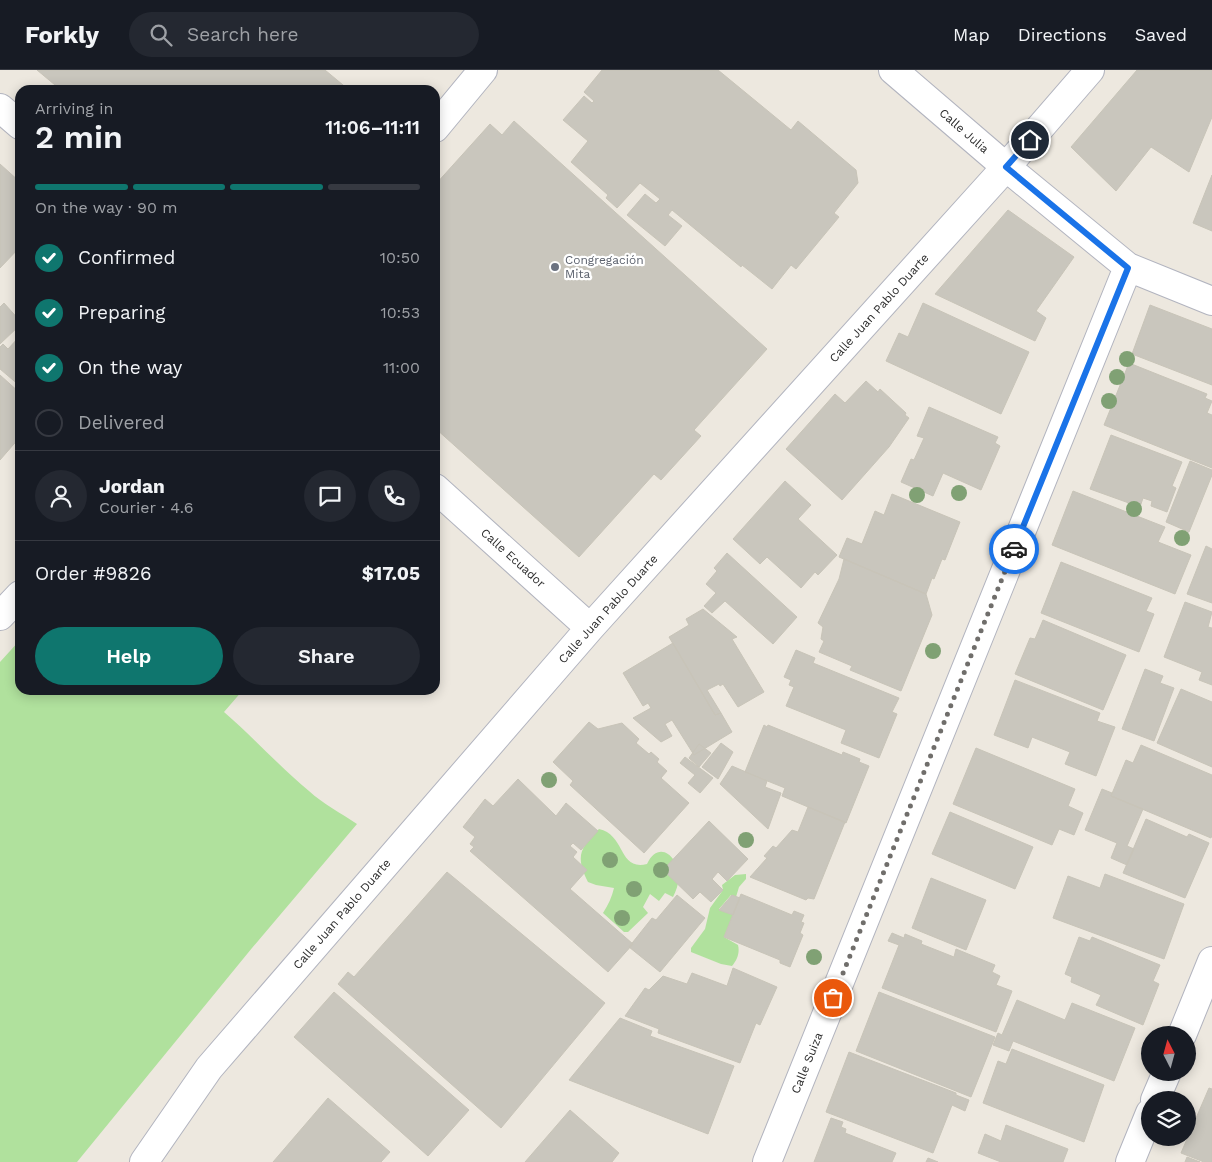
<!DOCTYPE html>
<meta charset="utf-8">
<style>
:root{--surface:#171b24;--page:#242831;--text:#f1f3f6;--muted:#9ea1a6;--line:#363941;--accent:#0f766e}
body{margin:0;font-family:"Work Sans",sans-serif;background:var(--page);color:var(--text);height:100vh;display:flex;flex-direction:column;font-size:19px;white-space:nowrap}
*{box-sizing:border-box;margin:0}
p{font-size:16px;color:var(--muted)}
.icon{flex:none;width:28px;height:28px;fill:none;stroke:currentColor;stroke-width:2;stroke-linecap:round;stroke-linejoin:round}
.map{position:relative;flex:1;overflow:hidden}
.drawer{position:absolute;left:15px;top:15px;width:425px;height:610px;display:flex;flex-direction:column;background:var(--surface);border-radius:15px;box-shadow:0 2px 12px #0003}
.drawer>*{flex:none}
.needle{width:32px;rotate:354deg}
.buttons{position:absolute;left:1141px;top:956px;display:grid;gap:10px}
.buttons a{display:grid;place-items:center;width:55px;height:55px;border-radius:50%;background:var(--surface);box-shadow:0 2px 12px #0003;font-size:25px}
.pin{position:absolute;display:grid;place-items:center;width:42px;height:42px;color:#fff;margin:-21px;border:2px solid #fff;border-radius:50%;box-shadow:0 1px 5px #0007}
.courier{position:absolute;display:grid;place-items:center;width:50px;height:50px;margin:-25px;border:4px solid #1a73e8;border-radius:50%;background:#fff;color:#222;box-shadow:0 1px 6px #0007}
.overview em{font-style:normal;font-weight:600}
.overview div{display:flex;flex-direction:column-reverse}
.overview{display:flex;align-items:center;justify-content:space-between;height:85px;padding:0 20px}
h1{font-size:32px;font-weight:600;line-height:38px}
.bar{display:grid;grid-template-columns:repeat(4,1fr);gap:8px 5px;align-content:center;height:60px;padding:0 20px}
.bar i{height:6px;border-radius:4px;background:var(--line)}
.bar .selected{background:var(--accent)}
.bar p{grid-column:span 4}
.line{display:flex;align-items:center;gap:12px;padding:0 20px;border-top:1px solid var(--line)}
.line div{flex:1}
.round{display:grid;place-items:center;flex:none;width:52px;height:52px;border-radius:26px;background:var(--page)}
ol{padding:0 20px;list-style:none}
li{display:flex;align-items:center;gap:15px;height:55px}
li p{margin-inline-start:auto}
li .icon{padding:5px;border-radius:50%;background:var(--accent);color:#fff;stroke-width:4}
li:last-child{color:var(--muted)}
li i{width:28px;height:28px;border:2px solid var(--line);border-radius:50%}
.primary-button{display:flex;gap:10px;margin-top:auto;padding:10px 20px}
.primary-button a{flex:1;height:58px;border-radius:30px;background:var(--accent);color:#fff;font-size:20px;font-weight:600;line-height:58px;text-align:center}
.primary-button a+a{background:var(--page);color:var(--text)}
header{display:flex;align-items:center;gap:30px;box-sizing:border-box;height:70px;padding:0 25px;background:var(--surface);border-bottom:1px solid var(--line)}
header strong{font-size:24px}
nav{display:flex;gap:28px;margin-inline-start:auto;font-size:18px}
.search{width:350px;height:45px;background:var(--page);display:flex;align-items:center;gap:12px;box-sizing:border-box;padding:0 18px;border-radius:28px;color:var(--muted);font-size:19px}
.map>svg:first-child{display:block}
.green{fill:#b0e19d}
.building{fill:#c9c6bd;stroke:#c8c4b8}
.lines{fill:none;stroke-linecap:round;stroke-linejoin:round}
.street-casing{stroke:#b2b4bf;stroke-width:30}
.street{stroke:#fff;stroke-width:28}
.tree{fill:#80a174}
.done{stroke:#706e6b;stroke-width:5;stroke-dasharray:0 9}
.route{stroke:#1a73e8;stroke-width:6}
.worship-dot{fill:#6b7280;stroke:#fff;stroke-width:2}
.labels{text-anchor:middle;stroke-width:4.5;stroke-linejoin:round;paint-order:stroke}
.street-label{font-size:12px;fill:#2c2c2c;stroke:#fff}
.worship-label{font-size:12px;fill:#5b616d;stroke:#fff;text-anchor:start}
</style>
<header>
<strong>Forkly</strong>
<div class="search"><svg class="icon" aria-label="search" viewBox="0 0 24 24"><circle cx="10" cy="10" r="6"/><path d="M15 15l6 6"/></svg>Search here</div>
<nav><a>Map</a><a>Directions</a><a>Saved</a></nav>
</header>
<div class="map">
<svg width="1212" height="1092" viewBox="0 0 1212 1092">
<rect width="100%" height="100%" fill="#ede8df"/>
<path class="green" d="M20 570V620H243L224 642C253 667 279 696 309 721 323 734 341 743 357 754L252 878 77 1092H0V592Z
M599 759C626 765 618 801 647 794 659 769 679 787 679 808 678 815 676 821 673 827L665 823 659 831 650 824 643 837 648 843 628 862H624L603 843C608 835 612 827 614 818L596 815 588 812C575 786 580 778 599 759Z
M746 804V809L739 817 736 827 731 825 719 839 733 845 724 867 738 875C740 883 737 890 732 896L721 894 691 882V878L705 859 710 838 723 820 722 815 735 805Z"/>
<path class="building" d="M37 0H325L349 20H61Z
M602 0H718L791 60 798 51 856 100 858 113 834 143 839 147 796 199 791 195 772 219 742 195 741 197 672 140 668 145 682 156 665 176 627 145 645 124 656 133 660 129 640 113 617 138 606 128 608 125 571 92 588 71 563 50 584 26 592 33 594 31 584 22Z
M1137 0H1212V47L1189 102 1151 77 1116 121 1071 77Z
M514 51 767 279 694 360 701 366 661 410 654 404 579 487 435 358V115L490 54 502 65Z
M0 94 20 112V177L0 198Z
M1212 105V161L1193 153Z
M1008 140 1074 187 1036 241 1046 248 1035 271 935 224Z
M4 233 20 251V255L0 274V237Z
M923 233 1029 282 1001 344 886 291 899 263 908 267Z
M1150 235 1212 259V315L1132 284Z
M19 267 20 268V316L0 299V277L3 274 8 279Z
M1129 293 1207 324 1205 328 1212 331 1207 343 1212 345V398L1104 355Z
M0 305 20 323V367L0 390Z
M866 311 878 322 880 319 906 343 905 345 909 348 889 377 842 430 786 379 835 324 845 333Z
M929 337 998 367 995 373 1000 376 981 420 943 403 933 426 901 412 911 389 914 390 924 368 917 366Z
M1111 365 1182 392 1172 416 1176 418 1167 442 1151 436 1152 431 1143 428 1140 437 1090 419Z
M1190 391 1212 400V405L1189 462 1166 452Z
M785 411 811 435 798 449 837 485 818 505 815 502 801 518 767 487 760 494 733 469Z
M1073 421 1165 457 1158 472 1191 485 1175 524 1052 475Z
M892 424 960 452 945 490 942 489 934 509 932 508 926 524 839 487 847 468 862 474 875 441 884 445Z
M1206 476 1212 479V533L1187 524Z
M727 483 797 547 773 574 725 531 712 543 704 536 716 523 706 514 717 501 714 498Z
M844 489 926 524 932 545 901 621 850 600 852 596 819 582 824 571 821 569 823 557 818 553 839 509Z
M1061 492 1152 528 1146 541 1154 544 1139 582 1041 543Z
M1185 532 1212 542 1208 557 1212 558V615L1199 610 1202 602 1164 587Z
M703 539 737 567 732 569 764 622 738 637 723 614 720 616 719 614 707 620 721 643 715 645 669 567 689 555 686 549Z
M1043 550 1126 585 1103 640 1015 604 1030 568 1035 569Z
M673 573 715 645 721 643 732 662 694 685 672 650 665 654 672 666 661 672 633 648 651 638 648 633 643 636 623 603Z
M796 580 815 588 813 593 899 628 892 642 897 644 879 688 841 673 846 660 786 636 794 617 789 615 791 610 784 607Z
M1145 599 1163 606 1160 613 1174 618 1154 671 1122 659Z
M1015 610 1100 643 1097 651 1115 657 1096 706 1065 694 1070 682 1032 667 1028 678 994 665Z
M1181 619 1212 632V697L1157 673Z
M589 652 598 659 622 653 639 669 636 673 649 684 651 682 659 689 657 692 667 701 661 708 689 733 644 783 570 715 573 711 553 692Z
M764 655 767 657 768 655 842 685 843 682 860 689 859 692 869 696 846 753 782 726 785 718 745 702Z
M721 673 733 682 718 709 702 697Z
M699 674 711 683 699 697 689 688Z
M1141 675 1212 705V765L1211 768 1111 726 1126 690 1133 693Z
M976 678 1075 719 1068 736 1083 743 1074 765 1059 759 1052 775 953 734Z
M685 687 713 708 700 723 688 713 695 705 680 693Z
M732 696 767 711 765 717 781 723 768 759 720 714Z
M518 709 556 746 566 733 598 761 581 780 573 773 570 776 577 782 573 787 587 800 570 819 633 874 608 902 470 781 474 777 470 774 475 767 463 757 485 729 493 736Z
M1102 719 1112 723 1111 726 1143 739 1127 776 1134 779 1127 795 1111 788 1117 773 1085 760Z
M808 737 845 752 814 829 808 828 806 830 750 807 767 788 764 786 773 776 776 778 792 760 798 762Z
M950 742 1033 777 1015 819 932 784Z
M1146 749 1187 767 1189 764 1209 773 1185 828 1123 803Z
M709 751 748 789 727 811 718 802 712 809 723 820 711 832 700 822 693 829 663 800Z
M447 802 605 933 501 1058 338 914 348 902 354 907Z
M1105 804 1184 834 1164 889 1053 848 1068 806 1100 818Z
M931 808 986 830 966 880 912 858Z
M741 824 792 845 794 841 804 845 801 852 804 853 800 863 803 865 790 897 780 893V890L724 867Z
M677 825 705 848 660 902 629 877 652 848 656 850Z
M732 825 740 828 733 845 719 840Z
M892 863 904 868 905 864 922 871 921 874 954 887 956 879 995 895 992 902 1000 906 996 915 1012 921 996 962 882 918 899 875 888 871Z
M1079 867 1090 871 1092 867 1160 895 1153 911 1159 914 1143 955 1096 935 1101 925 1071 912 1072 907 1065 904Z
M733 898 777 917 760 955 756 953 740 993 658 963 659 959 625 946 645 918 649 920 663 906 687 914 692 903 727 916Z
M334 922 469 1040 428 1086 294 967Z
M879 922 995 967 971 1027 856 981Z
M1017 930 1065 950 1072 933 1135 958 1114 1011 1013 971 1009 981 993 975 998 963 1002 965Z
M620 948 652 961 650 966 734 996 708 1064 569 1010Z
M1012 979 1104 1015 1084 1072 983 1033 998 991 1006 994Z
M849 982 956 1023V1025L969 1030 965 1041 952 1035 933 1083 826 1042Z
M1209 1018 1212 1019V1092H1204L1181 1083Z
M328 1028 390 1082 381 1092H273Z
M570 1040 619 1083 612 1092H525Z
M831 1048 843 1052 841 1057 846 1059 845 1063 896 1083 892 1092H814Z
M1006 1055 1068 1079 1063 1092H1001L978 1083 985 1064 1001 1071Z
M1187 1087 1200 1092H1185Z
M928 1088 938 1092H926Z"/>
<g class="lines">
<defs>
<path id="street" d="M893 0 1006 97 1128 197 1212 231
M0 38 20 55
M435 58 483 0
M435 418 590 558
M0 546 20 525
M1182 965 1212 891
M1155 1030 1167 1002
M144 1092 209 998 590 558 1006 97 1090 0
M767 1092 1128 197
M1130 1092 1150 1043"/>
</defs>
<use href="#street" class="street-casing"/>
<use href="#street" class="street"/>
</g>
<g class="tree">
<circle cx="1127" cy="289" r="8"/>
<circle cx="1117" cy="307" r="8"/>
<circle cx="1109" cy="331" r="8"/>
<circle cx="959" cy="423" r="8"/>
<circle cx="917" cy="425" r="8"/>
<circle cx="1134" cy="439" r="8"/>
<circle cx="1182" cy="468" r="8"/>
<circle cx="933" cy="581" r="8"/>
<circle cx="549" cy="710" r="8"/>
<circle cx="746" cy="770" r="8"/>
<circle cx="610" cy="790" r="8"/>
<circle cx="661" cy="800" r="8"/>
<circle cx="634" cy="819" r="8"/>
<circle cx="622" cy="848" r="8"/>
<circle cx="814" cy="887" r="8"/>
</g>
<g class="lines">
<path class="done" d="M833 928 1014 479"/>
<path class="route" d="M1014 479 1128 198 1006 97 1030 70"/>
</g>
<circle class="worship-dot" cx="555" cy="197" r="5"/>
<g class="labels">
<g class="street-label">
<text transform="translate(964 61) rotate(41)" y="4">Calle Julia</text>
<text transform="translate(879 238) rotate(-48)" y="4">Calle Juan Pablo Duarte</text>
<text transform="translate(513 488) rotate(42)" y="4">Calle Ecuador</text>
<text transform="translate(608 539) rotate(-48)" y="4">Calle Juan Pablo Duarte</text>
<text transform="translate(342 844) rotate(-49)" y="4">Calle Juan Pablo Duarte</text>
<text transform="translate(807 993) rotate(-68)" y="4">Calle Suiza</text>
</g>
<g class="worship-label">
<text x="565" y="194">Congregación<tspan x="565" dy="14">Mita</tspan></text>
</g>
</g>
</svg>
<div class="buttons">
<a><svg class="needle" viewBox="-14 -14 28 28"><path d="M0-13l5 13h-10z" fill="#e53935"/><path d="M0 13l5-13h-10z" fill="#9ea1a6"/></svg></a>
<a><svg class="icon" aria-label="layers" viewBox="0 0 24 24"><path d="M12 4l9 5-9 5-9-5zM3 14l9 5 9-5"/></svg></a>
</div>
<div class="pin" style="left:833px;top:928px;background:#ea580c"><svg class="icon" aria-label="bag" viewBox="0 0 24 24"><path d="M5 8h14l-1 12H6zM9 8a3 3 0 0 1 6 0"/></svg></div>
<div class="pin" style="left:1030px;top:70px;background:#1f2937"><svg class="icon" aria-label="home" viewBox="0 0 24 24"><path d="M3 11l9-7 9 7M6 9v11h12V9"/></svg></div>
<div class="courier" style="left:1014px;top:479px"><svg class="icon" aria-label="car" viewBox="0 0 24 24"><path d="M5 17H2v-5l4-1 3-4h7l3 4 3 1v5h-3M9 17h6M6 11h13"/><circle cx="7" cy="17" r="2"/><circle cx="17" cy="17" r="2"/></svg></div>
<section class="drawer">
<div class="overview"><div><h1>2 min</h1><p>Arriving in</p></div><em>11:06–11:11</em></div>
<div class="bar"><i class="selected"></i><i class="selected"></i><i class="selected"></i><i></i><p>On the way · 90 m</p></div>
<ol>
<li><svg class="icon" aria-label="check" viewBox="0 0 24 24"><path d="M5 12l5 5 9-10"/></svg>Confirmed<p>10:50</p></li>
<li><svg class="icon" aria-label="check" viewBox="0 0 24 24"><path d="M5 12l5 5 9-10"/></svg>Preparing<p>10:53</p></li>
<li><svg class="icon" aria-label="check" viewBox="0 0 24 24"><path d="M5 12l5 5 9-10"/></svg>On the way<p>11:00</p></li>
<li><i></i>Delivered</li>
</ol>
<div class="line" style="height:90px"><a class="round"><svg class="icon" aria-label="person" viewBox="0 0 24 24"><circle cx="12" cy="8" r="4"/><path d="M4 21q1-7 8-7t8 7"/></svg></a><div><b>Jordan</b><p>Courier · 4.6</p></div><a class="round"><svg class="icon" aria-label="chat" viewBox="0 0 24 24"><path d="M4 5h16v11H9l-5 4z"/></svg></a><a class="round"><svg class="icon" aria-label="phone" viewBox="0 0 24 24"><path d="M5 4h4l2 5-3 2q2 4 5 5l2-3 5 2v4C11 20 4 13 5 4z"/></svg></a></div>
<div class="line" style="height:65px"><div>Order #9826</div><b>$17.05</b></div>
<div class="primary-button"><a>Help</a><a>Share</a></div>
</section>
</div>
